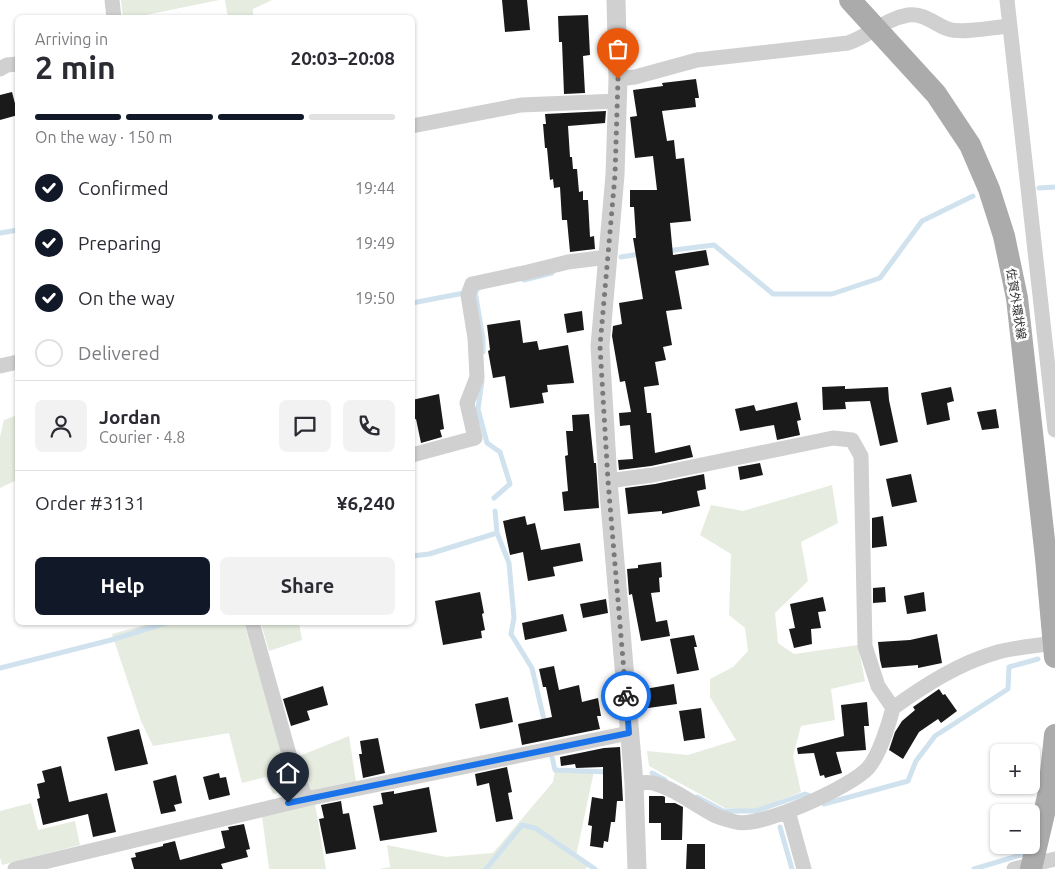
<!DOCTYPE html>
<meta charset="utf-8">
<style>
:root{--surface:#fff;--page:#f2f2f3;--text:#2b2b33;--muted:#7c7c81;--line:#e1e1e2;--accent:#111827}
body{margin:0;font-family:Ubuntu,"Noto Sans JP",sans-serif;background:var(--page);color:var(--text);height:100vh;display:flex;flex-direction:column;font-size:19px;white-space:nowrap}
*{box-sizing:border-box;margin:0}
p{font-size:16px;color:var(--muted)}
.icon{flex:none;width:28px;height:28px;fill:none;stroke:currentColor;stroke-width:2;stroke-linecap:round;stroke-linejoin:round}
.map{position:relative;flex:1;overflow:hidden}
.drawer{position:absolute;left:15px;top:15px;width:400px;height:610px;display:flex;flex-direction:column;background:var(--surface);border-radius:8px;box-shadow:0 1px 4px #0004}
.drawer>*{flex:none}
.fabs{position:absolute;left:990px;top:744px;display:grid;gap:10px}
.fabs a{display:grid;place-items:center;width:50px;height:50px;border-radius:8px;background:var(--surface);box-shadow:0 1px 4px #0004;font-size:25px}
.pin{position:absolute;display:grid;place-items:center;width:42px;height:42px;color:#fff;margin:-51px -21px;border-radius:50% 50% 50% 0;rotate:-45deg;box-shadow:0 0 5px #0007}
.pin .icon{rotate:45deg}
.courier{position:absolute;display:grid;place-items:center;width:50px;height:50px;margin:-25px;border:4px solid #1a73e8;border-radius:50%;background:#fff;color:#222;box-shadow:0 1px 6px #0007}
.headline em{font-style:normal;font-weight:700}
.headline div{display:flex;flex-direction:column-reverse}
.headline{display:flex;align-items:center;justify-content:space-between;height:85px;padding:0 20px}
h1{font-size:32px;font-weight:700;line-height:38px}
.bar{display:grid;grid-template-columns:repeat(4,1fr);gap:8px 5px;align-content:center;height:60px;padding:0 20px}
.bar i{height:6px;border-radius:4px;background:var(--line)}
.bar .active{background:var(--accent)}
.bar p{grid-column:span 4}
.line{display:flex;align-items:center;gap:12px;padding:0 20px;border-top:1px solid var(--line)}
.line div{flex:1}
.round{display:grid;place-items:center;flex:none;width:52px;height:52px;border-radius:8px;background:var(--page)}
ol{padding:0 20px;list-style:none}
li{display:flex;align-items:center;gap:15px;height:55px}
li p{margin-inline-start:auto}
li .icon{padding:5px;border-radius:50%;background:var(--accent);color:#fff;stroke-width:4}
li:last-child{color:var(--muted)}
li i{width:28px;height:28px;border:2px solid var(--line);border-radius:50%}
.primary-button{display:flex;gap:10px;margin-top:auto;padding:10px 20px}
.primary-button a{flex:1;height:58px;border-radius:8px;background:var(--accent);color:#fff;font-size:20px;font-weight:700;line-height:58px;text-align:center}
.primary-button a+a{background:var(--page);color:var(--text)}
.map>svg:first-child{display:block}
.green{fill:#e6ecdf}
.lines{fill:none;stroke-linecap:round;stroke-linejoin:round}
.stream{stroke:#cfe2ee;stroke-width:5}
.building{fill:#1a1a1a}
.minor{stroke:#d0d0d0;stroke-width:15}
.tertiary{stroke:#d0d0d0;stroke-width:19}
.primary{stroke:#ababab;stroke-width:22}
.done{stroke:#7a7a7a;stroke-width:5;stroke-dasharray:0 9}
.route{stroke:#1a73e8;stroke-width:6}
.labels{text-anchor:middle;stroke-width:5;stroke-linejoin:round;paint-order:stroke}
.street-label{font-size:12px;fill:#333;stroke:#fff}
</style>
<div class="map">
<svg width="1055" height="869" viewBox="0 0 1055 869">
<rect width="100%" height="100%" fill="#fff"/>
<path class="green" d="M121 0H219L136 17 123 18Z
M225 0H272L253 9V17L228 18Z
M17 415V480L0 488V437L4 420Z
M832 485 838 523 801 542 808 581 775 613 778 643 794 654 858 645 865 681 831 689 835 720 801 726 793 756 801 792 754 810 725 808 649 766 647 751 688 755 736 740 710 697V679L733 667 748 651 745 628 729 615 731 554 700 535 711 505 743 511Z
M153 623H244L293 790 273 794 266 777 242 783 229 733 153 746 141 721 112 634Z
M261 623H299L302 640 269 651Z
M349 736 356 782 313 792 326 869H269L262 816 311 803 297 757Z
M555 770 594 771 576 856 588 864 586 869H379L390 867 387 845 446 857 493 853 553 782Z
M31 803 38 830 75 821 80 845 2 865 0 857V811Z"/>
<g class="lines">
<path class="stream" d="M1039 188 1055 187
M0 233 18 230
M666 251 714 245 773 294H832L880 278 922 221 973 196
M621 257 640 254
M524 280 552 273
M477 290 475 291 483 339V352
M412 303 464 293
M482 381 478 409 487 443 500 452 510 484 494 498
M497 533 509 563 514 618 511 634 532 668 545 724
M412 556 429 554 497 533 495 511
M0 668 111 640 169 622
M552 757 555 770 608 772
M652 773 665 780
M697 797 723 811H756L805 794 821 800 824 804 908 781 916 761 935 736 1008 689 1009 667 1038 659
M780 827 792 869
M486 869 522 825 535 828 595 869
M974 869 1021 855"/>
</g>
<path class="building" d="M502 0H527L530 30 505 32Z
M588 15 590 55 583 56 585 93 564 94 562 42H559L558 16Z
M696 79 699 98H695L696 107 662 111 667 141 674 140 676 159 684 158 691 221 670 223 673 255 706 250 709 265 675 271 682 309 666 311 672 345 663 347 666 360 655 362 659 385 644 387 647 413H651L655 453 690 445 693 457 651 466 619 470 618 460 633 459 630 425 620 426 619 413 631 412 625 381 620 382 612 336 613 326 622 324 619 303 643 299 633 238H636L634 207H630V190H657L653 156 635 158 630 117 637 116 633 90 663 86 662 83Z
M12 92 18 115 0 120V95Z
M606 111 605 123 568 126 570 157H572L573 169H577L579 192 583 191V200H588L590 237 594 236 595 249 570 252 567 220H562L560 187 554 188 553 179 550 180 547 148H545L543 124H546L545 114Z
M582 311 584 330 567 333 564 314Z
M520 320 523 343 537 341 539 350 568 345 574 383 547 385 548 392 542 393 544 403 510 408 505 376 493 378 488 351 490 350 487 325Z
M845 386V389L888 387 889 400 898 442 880 446 870 401 845 402 846 409 823 410 822 387Z
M951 387 954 401 947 403 950 420 927 425 921 393Z
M439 394 444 429 440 430 442 437 421 443 416 419 412 420V400Z
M797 402 801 420 797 421 800 435 777 440 774 425 740 431 735 409 754 405 756 411Z
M996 409 999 428 982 430 977 412Z
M589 414 594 463H596L599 508 564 511 562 492 568 491 565 456 568 455 566 431H573L572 415Z
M760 463 763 475 740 480 738 467Z
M704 474 706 489 697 491 700 506 662 514V511L628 514 625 488 655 484Z
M911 474 917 502 892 507 886 479Z
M525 516 527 525 535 523 541 550 580 543 583 561 553 567 555 576 528 581 523 552 510 555 503 521Z
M883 516 887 546 872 548V518Z
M661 562 662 577 659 578 660 592 651 593 656 622 667 620 670 636 641 641 632 594 629 595 627 569 638 568V565Z
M885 587 886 602 873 603V588Z
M480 592 484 613 482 614 485 630 481 631 482 638 443 645 435 601Z
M924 592 926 611 907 614 904 596Z
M823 597 826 611 818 612 821 628 811 629 812 644 794 648 789 629 795 628 790 604Z
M606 599 608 613 583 618 580 604Z
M563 614 567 631 525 640 522 623Z
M937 634 942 663 918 668V665L882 668 880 660 878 642 910 640Z
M694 635 697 647H694L699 670 677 674 670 639Z
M554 666 559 690 579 685 582 702 598 698 601 716H597L600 729 522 745 518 724 552 717 546 687H543L539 669Z
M674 684 677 704 641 709 639 690Z
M323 686 328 705 307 711 310 720 291 726 283 699Z
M939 689 943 695 945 694 957 711 941 723 938 719 919 732 903 759 889 750 895 732 902 721 915 710 913 707Z
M508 697 513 722 480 729 475 704Z
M867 702 869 726H864L866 750 836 752 842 773 825 778 824 775 820 776 814 753 798 754 797 748 844 736 841 705Z
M701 708 705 738 684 741 679 711Z
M139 729 148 764 115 771 107 737Z
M378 738 385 773 363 778 359 754H362L360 741Z
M620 747 623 801H617L615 822H611L608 842 604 841 603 848 590 846 592 826 588 825 592 797 603 799V767L576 768 575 764 561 766 560 757 604 748Z
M61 766 69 802 107 793 116 832 93 837 88 814 43 825 37 799 40 798 37 784 45 782 42 771Z
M507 767 512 792 508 793 513 819 496 822 489 783 477 786 475 774Z
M219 773 220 778 226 777 230 795 209 800 203 777Z
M176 775 182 803 174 805 176 811 161 814 153 781Z
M429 787 437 832 380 841 373 806 383 804 381 793 394 791V794Z
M649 796H663L665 797V803H675L683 807 682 840H661V823H649Z
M341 801 343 814 349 813 356 849 326 854 319 819 324 818 321 805Z
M244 824 250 849 246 850 248 857 221 864 223 869H134L131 858 136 857 135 853 163 846V844L175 841 180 860 225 848 221 831 229 830 228 827Z
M687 844H705V869H686Z"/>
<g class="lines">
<path class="minor" d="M112 0 114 18
M1007 0 1055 430
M0 69 7 65 18 64
M618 79 635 77 697 60 848 43C869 36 885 19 908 15 924 13 934 24 948 29 963 34 994 27 1010 26
M412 126 521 105 618 101
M0 366 18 362
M412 455 475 438 467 403 477 377 475 338 468 295 472 284 528 272 568 262 608 257
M608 481 653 475 833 438 852 440 861 456 865 646 878 686 893 708
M252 622 289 754 306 799
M634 783C640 783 648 782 653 783 676 789 694 805 714 815 721 818 729 820 736 822 761 828 851 787 868 768 879 756 889 723 893 708 925 685 959 663 998 652 1016 647 1036 646 1055 643
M788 811 804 869
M15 869 306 799 629 733
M1014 869 1055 859"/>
<path class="tertiary" d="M616 0 618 79 615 175 600 346 608 481 634 783 637 869"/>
<path class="primary" d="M850 0 936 94 970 145 989 189 1004 236 1017 298 1046 558 1055 657
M1031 869 1049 792 1055 735"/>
</g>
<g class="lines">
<path class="done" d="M618 79 615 175 600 346 608 481 626 696"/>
<path class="route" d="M288 803 629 733 626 696"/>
</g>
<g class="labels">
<g class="street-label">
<text transform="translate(1016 304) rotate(81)" y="4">佐賀外環状線</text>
</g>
</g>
</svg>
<div class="fabs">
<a>+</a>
<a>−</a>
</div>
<div class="pin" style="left:618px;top:79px;background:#ea580c"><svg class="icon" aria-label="bag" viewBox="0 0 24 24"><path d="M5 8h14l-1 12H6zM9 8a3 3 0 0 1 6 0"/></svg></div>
<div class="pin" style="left:288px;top:803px;background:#1f2937"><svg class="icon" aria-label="home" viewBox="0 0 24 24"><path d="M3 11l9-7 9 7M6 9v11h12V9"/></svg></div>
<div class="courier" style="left:626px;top:696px"><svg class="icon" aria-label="bike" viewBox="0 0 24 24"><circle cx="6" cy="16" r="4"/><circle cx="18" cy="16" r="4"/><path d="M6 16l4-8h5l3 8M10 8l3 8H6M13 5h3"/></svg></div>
<section class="drawer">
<div class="headline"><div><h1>2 min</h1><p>Arriving in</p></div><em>20:03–20:08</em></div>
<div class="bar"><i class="active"></i><i class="active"></i><i class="active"></i><i></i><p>On the way · 150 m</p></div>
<ol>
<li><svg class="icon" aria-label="check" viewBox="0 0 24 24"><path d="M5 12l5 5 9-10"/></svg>Confirmed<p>19:44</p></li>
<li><svg class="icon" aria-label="check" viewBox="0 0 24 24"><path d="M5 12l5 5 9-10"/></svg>Preparing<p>19:49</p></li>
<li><svg class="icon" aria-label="check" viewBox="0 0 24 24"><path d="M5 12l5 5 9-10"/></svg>On the way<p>19:50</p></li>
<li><i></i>Delivered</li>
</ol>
<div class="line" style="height:90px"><a class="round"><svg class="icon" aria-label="person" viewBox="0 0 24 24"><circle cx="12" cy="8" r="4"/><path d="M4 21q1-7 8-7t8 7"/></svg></a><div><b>Jordan</b><p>Courier · 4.8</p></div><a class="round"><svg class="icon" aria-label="chat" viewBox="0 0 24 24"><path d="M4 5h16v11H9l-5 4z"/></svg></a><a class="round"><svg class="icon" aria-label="phone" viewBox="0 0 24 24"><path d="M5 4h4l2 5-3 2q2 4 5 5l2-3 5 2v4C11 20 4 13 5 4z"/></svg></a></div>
<div class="line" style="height:65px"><div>Order #3131</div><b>¥6,240</b></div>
<div class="primary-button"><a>Help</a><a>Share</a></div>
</section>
</div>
